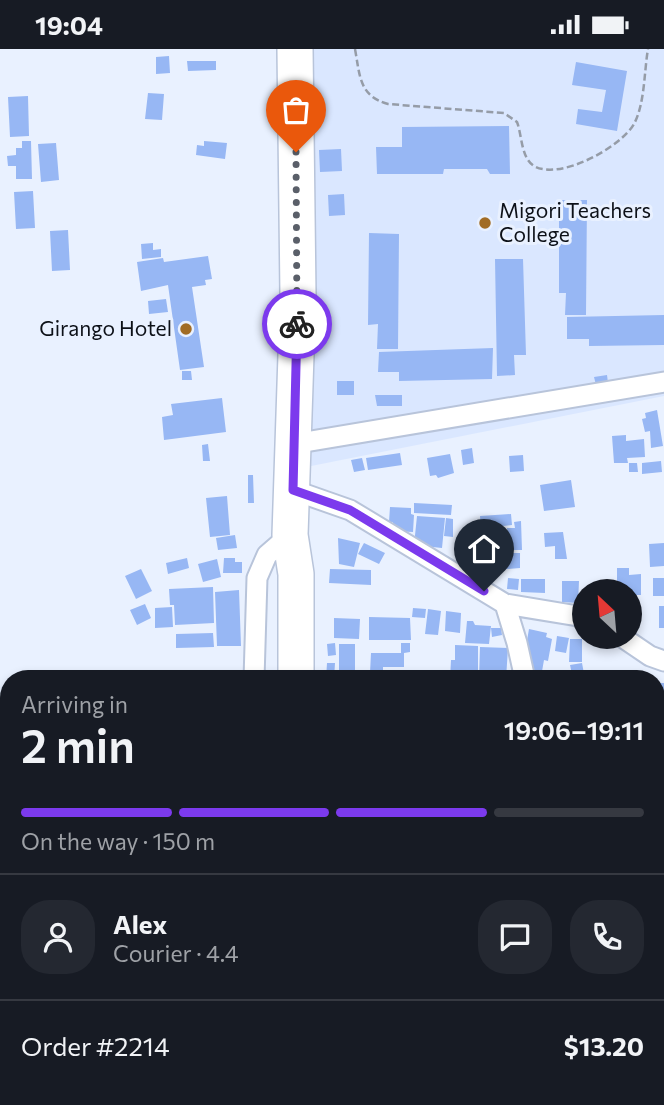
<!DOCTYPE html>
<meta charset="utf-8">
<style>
:root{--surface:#171b24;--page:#242831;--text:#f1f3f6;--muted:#9ea1a6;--line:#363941;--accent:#7c3aed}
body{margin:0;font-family:Commissioner,sans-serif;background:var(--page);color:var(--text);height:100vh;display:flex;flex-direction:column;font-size:26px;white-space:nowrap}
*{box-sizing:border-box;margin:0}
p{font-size:23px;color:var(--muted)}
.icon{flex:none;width:38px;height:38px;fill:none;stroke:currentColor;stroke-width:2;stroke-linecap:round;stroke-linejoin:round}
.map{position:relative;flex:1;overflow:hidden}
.side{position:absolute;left:0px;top:621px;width:665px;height:436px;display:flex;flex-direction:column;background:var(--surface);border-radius:28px 28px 0 0;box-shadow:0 4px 10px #0003}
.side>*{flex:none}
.needle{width:46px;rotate:334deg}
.controls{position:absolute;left:572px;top:530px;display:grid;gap:14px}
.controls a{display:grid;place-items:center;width:70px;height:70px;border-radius:50%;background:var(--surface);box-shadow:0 4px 10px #0003;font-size:35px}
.pin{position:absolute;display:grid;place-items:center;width:60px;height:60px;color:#fff;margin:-72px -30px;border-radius:50% 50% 50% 0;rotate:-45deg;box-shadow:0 0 7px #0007}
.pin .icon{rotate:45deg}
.courier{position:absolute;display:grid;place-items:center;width:70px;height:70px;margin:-35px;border:5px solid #7c3aed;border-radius:50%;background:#fff;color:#222;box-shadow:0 2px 9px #0007}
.head em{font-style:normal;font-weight:600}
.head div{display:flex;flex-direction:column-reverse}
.head{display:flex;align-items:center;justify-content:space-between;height:119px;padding:0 21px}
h1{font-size:46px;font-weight:600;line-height:52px}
.bar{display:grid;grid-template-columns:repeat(4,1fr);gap:10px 7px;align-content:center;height:84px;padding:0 21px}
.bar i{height:9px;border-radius:5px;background:var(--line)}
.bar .current{background:var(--accent)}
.bar p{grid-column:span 4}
.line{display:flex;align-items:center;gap:18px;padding:0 21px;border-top:2px solid var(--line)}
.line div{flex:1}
.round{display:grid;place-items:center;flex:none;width:74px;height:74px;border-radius:28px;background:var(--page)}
.status{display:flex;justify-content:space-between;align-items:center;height:49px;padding:0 35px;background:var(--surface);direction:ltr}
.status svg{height:19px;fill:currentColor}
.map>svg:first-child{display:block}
.built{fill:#dae7ff}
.building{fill:#97b7f4}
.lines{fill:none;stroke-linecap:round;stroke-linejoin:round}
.street-casing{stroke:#b8c4da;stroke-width:23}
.highway-casing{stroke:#b8c4da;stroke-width:38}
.path{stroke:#959ca7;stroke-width:2.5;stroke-dasharray:7 3.5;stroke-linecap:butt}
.street{stroke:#fff;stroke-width:19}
.highway{stroke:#fff;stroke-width:35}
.done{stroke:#5a5f69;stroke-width:7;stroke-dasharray:0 12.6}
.route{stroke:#7c3aed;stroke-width:9}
.poi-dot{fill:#a16c25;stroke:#e9f1ff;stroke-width:2.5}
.labels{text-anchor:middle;stroke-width:6;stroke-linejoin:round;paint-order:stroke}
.poi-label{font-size:21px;fill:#0d1118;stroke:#e9f1ff;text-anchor:start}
</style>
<div class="status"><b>19:04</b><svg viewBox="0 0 49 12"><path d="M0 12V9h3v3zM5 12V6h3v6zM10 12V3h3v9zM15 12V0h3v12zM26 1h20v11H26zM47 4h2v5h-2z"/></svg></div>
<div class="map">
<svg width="664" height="1056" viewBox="0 0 664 1056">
<rect width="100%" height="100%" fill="#e9f1ff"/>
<path class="built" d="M306 0H664V347L306 418Z"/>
<path class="building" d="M169 7 170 24 156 25V8Z
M187 12H216V21L188 22Z
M576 13 627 22 617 82 576 75 578 60 602 63 606 41 572 36Z
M148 44 164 45 162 71 145 70Z
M28 47 29 87 10 88 8 48Z
M509 77 510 125H490L487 120H444L443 125H377L376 98H402V78Z
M22 92H31L32 130H16V117H8L7 107 16 106V99H22Z
M204 92 227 94 225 110 196 106 197 96 204 97Z
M56 94 59 131 41 133 38 95Z
M341 100 342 122 320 123 319 101Z
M33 142 35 179 16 180 14 143Z
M344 145 345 166 329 167 328 146Z
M559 151H587L586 266H565L566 244H559Z
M68 181 70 221 52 222 50 182Z
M369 184 399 185 398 300H377L378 275 368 276Z
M153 194V201L161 200V208L142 210 141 195Z
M208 207 212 230 205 231 206 236 192 238 204 318 180 321 168 236 141 242 137 213 163 209 164 213Z
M495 210H523L526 306H514L515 326 497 327Z
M166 250 168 263 149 265 148 252Z
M664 266V296L589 297V290H567V268Z
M493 299 492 330 399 332V323H378L379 303Z
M182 322H191L192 331H182Z
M607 326 608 334 596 336 594 328Z
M337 332H354V346H337Z
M375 346H402V357H377Z
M222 349 226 383 164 391 162 368 173 366 171 355Z
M657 361 663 397 651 399 650 382 645 383 642 370 646 369 645 364Z
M626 386V392L644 390 645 408 627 409 628 414H614L612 387Z
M208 395 210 412H203L202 396Z
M472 399 474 414 463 416 461 401Z
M400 404 402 416 368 421 366 409Z
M450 405 454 424 438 429 436 426 430 427 427 409Z
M523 406 524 422 510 423 509 407Z
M362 409 365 421 354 423 351 411Z
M661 412 662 423 642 425V414Z
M629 414H637L638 423H629Z
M248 426H253L254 454H248Z
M571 431 575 458 544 462 540 436Z
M227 447 230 486 210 488 206 449Z
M414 454 452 456 451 466 414 464Z
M390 458 411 459V465L414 466 413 483 392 482 393 473H389Z
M511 465 512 476 503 477 504 504H520V519L482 522 481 502H487L486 481H481L480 467Z
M417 467 445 469 442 499 414 496Z
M446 469 453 470V488L444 487Z
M521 472 522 501H508L507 479H515L514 473Z
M563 483 567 510H555V497L545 498 544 484Z
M235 486 237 499 218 501 216 489Z
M338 489 360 494 354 518 339 515Z
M364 494 385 504 379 515 358 505Z
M664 494V517L650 518 649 495Z
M187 509 189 519 168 525 166 514Z
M224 509H235V513H242V524H223Z
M217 510 221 528 203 533 198 515Z
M617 519H629V526L641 525V546H630V542H617Z
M141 520 152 542 136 550 125 527Z
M330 520 371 521V536L329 534Z
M508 529 519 530 518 541 507 540Z
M653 529H664V547H653Z
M521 530H545V544L521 543Z
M562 532H579L578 554 562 553Z
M213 538 214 574 175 576 174 556H170L169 540Z
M239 541 241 597H217L215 543Z
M145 555 151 569 137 576 130 561Z
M659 557H664V579H659Z
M172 558 173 578 155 579V559Z
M413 559 426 560 425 569 412 568Z
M428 560 441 562 438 586 425 585Z
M446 562 461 564 460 584 445 582Z
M369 568 410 569 411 591H369Z
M334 569 360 570 359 590 334 589Z
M467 572H473L475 576 491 577 489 595 465 594Z
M491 579H501L502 586 492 588Z
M529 580 547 584 546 588 552 590 548 612 544 611 541 628 529 626 532 611 524 609Z
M213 584 214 598 176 599V585Z
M557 587 569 589 566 604 555 602Z
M570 590H582V613H569Z
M335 594 336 606 328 607 327 595Z
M401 594H410V603L404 604V618H383V625L370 624 371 604H401Z
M339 595H355V626H339Z
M455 596 478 597V630H450L451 611H455Z
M480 598 508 599 506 630H479Z
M327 614H335L334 630H326Z
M582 614 585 630H573L570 616Z
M656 634H664V673H656Z
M664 712V734H663L658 713Z
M664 786V811L656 812V787Z
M664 981V1001L656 1002V982Z
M656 1008H664V1056H647V1048H656Z
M9 1039V1048H22L24 1056H0V1041Z
M641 1048 642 1056H613V1050Z"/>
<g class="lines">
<defs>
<path id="street" d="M293 395 664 333
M293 441 350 461 505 555 584 568
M505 555 517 594 525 630
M622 588 650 607 664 612
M254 630 257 529 267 506 290 486
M656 934H664
M0 1026 9 1024
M226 1048 255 1054
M430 1048 449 1056
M300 1049 373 1048"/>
<path id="highway" d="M295 0 298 246 290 486 296 525V630
M300 1048V1056"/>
</defs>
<use href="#street" class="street-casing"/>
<use href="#highway" class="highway-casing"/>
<path class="path" d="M355 0C360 27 359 47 388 55L504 64 517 73C522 86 521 109 534 117 560 132 621 98 634 75 645 54 644 23 648 0"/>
<use href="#street" class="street"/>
<use href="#highway" class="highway"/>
</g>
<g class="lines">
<path class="done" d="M296 103 297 275"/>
<path class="route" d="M297 275 293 441 350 461 484 542"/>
</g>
<g class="poi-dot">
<circle cx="485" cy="174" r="7"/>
<circle cx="186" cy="280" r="7"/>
</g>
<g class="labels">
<g class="poi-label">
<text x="499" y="169">Migori Teachers<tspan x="499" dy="24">College</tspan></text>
<text x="172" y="287" text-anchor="end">Girango Hotel</text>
</g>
</g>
</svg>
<div class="controls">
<a><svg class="needle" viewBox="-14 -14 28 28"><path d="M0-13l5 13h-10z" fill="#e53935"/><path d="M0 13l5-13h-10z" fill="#9ea1a6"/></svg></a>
</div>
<div class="pin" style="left:296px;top:103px;background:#ea580c"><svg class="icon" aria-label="bag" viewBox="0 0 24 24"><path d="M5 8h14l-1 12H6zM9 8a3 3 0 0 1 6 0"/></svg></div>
<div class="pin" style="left:484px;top:542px;background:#1f2937"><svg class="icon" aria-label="home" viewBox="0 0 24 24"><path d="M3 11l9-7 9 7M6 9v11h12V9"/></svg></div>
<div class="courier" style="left:297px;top:275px"><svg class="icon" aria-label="bike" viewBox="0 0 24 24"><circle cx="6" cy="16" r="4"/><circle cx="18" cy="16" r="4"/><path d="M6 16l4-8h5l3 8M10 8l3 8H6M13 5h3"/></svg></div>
<section class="side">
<div class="head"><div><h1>2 min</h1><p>Arriving in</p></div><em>19:06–19:11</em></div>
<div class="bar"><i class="current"></i><i class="current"></i><i class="current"></i><i></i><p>On the way · 150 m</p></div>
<div class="line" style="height:126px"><a class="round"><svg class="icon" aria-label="person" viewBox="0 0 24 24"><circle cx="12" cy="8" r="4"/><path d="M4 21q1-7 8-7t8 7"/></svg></a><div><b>Alex</b><p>Courier · 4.4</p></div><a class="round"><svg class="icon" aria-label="chat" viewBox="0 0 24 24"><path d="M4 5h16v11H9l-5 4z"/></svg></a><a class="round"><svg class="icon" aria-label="phone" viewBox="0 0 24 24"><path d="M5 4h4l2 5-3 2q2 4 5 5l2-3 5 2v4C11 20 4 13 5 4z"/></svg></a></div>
<div class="line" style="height:91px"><div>Order #2214</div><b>$13.20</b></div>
</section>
</div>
